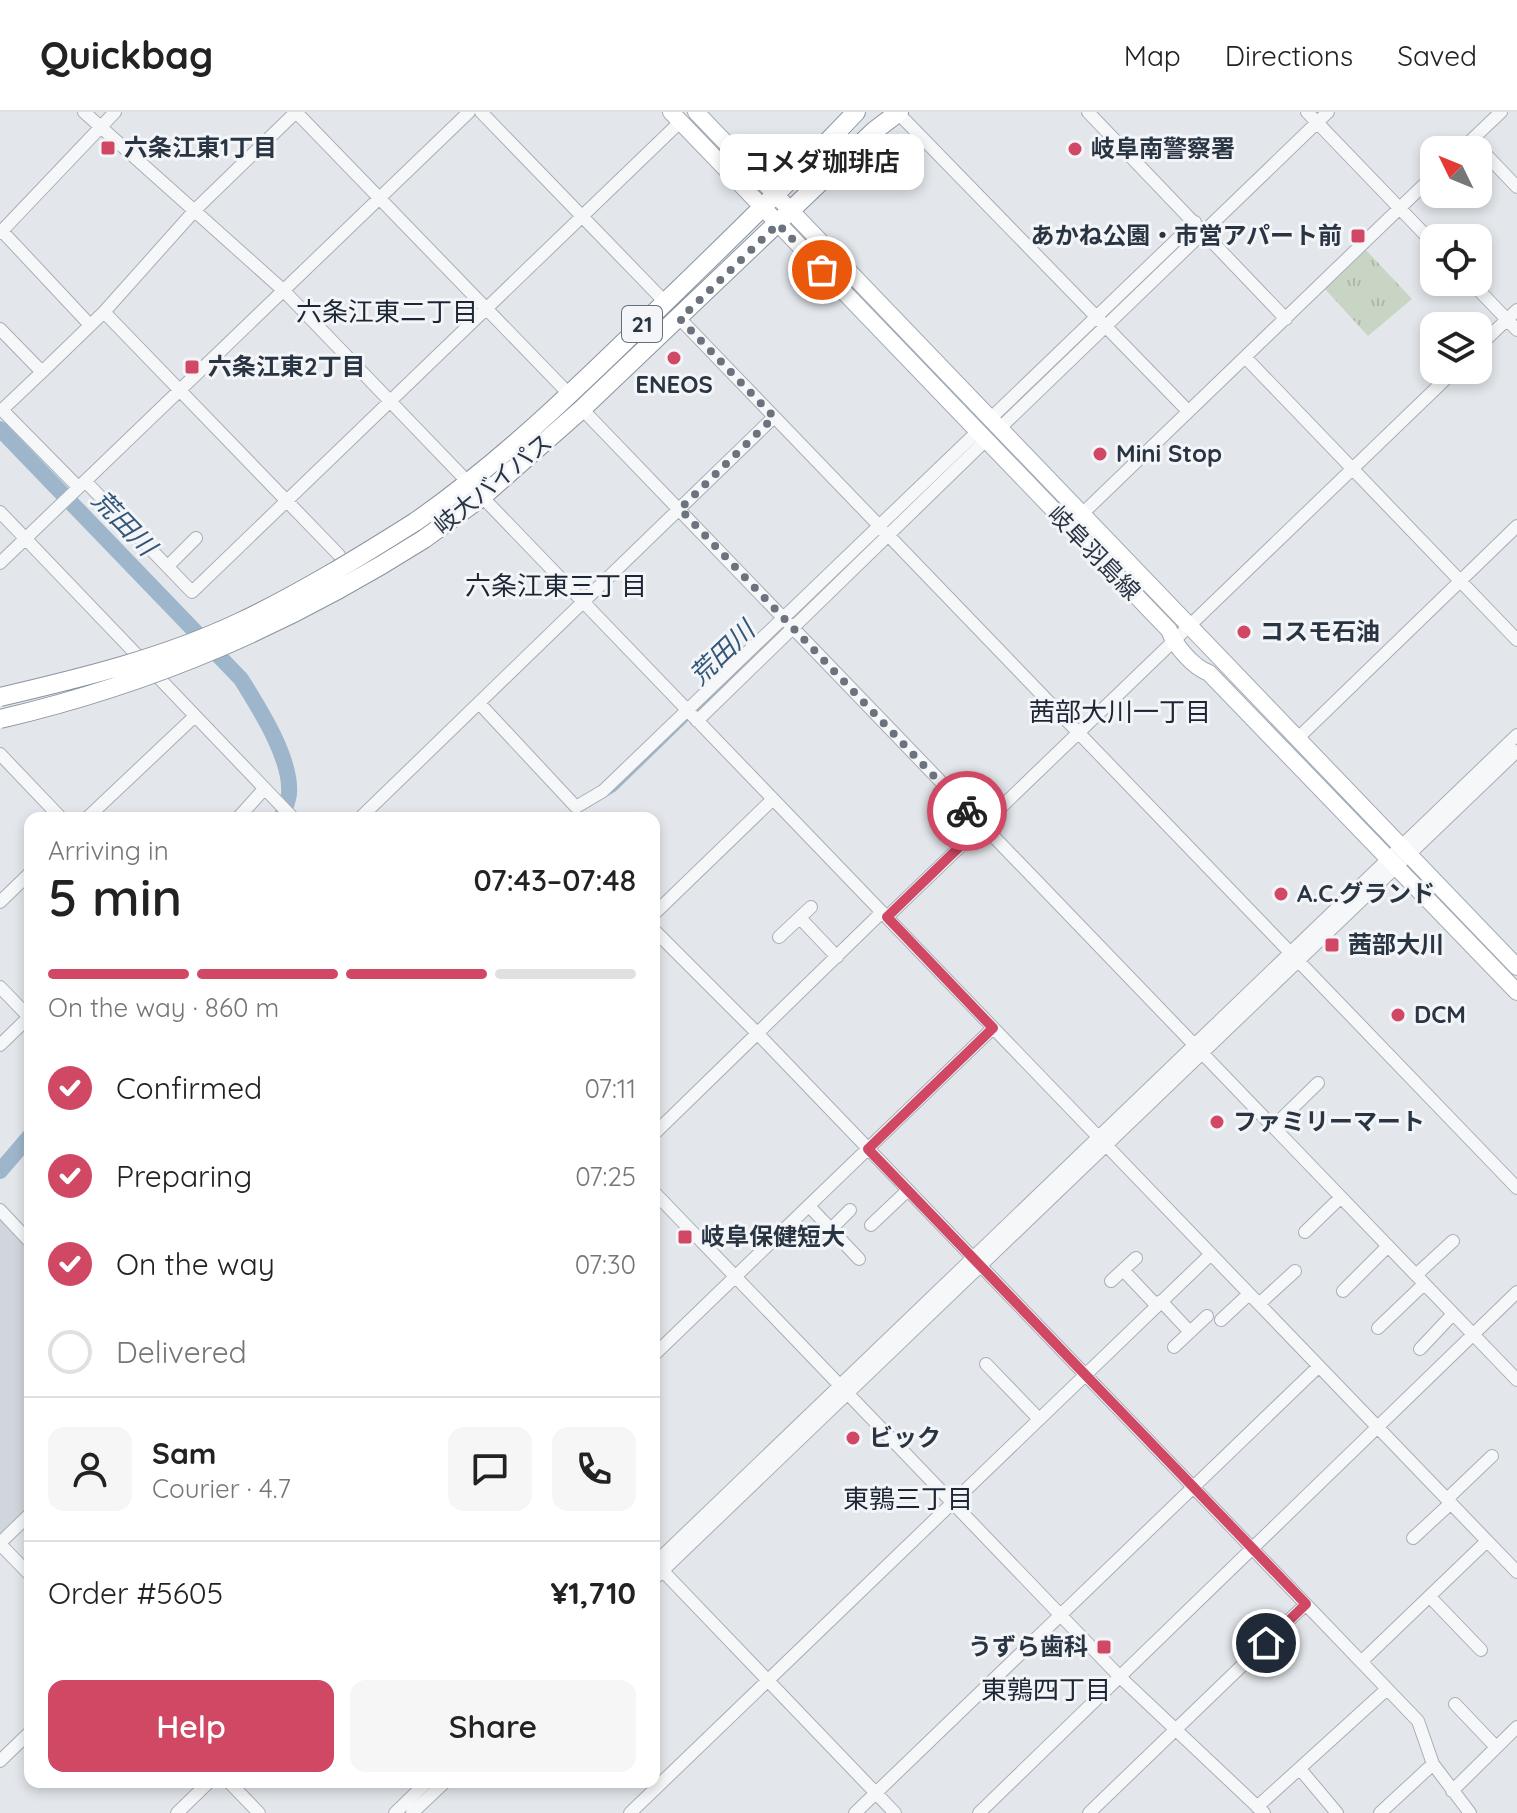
<!DOCTYPE html>
<meta charset="utf-8">
<style>
:root{--surface:#fff;--page:#f6f6f6;--text:#222;--muted:#767676;--line:#e0e0e0;--accent:#d04864}
body{margin:0;font-family:Quicksand,"Noto Sans JP",sans-serif;background:var(--page);color:var(--text);height:100vh;display:flex;flex-direction:column;font-size:30px;white-space:nowrap}
*{box-sizing:border-box;margin:0}
p{font-size:26px;color:var(--muted)}
.icon{flex:none;width:44px;height:44px;fill:none;stroke:currentColor;stroke-width:2;stroke-linecap:round;stroke-linejoin:round}
.map{position:relative;flex:1;overflow:hidden}
.panel{position:absolute;left:24px;top:700px;width:636px;height:976px;display:flex;flex-direction:column;background:var(--surface);border-radius:16px;box-shadow:0 4px 12px #0003}
.panel>*{flex:none}
.needle{width:52px;rotate:313deg}
.tools{position:absolute;left:1420px;top:24px;display:grid;gap:16px}
.tools a{display:grid;place-items:center;width:72px;height:72px;border-radius:16px;background:var(--surface);box-shadow:0 4px 12px #0003;font-size:40px}
.pin{position:absolute;display:grid;place-items:center;width:68px;height:68px;color:#fff;margin:-34px;border:4px solid #fff;border-radius:50%;box-shadow:0 2px 8px #0007}
.courier{position:absolute;display:grid;place-items:center;width:80px;height:80px;margin:-40px;border:6px solid #d04864;border-radius:50%;background:#fff;color:#222;box-shadow:0 2px 10px #0007}
.bubble{position:absolute;height:56px;border-radius:16px;background:var(--surface);box-shadow:0 4px 12px #0003;font-size:26px;font-weight:600;line-height:56px;text-align:center}
.headline em{font-style:normal;font-weight:600}
.headline div{display:flex;flex-direction:column-reverse}
.headline{display:flex;align-items:center;justify-content:space-between;height:136px;padding:0 24px}
h1{font-size:52px;font-weight:600;line-height:60px}
.bar{display:grid;grid-template-columns:repeat(4,1fr);gap:12px 8px;align-content:center;height:96px;padding:0 24px}
.bar i{height:10px;border-radius:6px;background:var(--line)}
.bar .on{background:var(--accent)}
.bar p{grid-column:span 4}
.line{display:flex;align-items:center;gap:20px;padding:0 24px;border-top:2px solid var(--line)}
.line div{flex:1}
.round{display:grid;place-items:center;flex:none;width:84px;height:84px;border-radius:16px;background:var(--page)}
ol{padding:0 24px;list-style:none}
li{display:flex;align-items:center;gap:24px;height:88px}
li p{margin-inline-start:auto}
li .icon{padding:8px;border-radius:50%;background:var(--accent);color:#fff;stroke-width:4}
li:last-child{color:var(--muted)}
li i{width:44px;height:44px;border:4px solid var(--line);border-radius:50%}
.primary-button{display:flex;gap:16px;margin-top:auto;padding:16px 24px}
.primary-button a{flex:1;height:92px;border-radius:16px;background:var(--accent);color:#fff;font-size:32px;font-weight:600;line-height:92px;text-align:center}
.primary-button a+a{background:var(--page);color:var(--text)}
header{display:flex;align-items:center;gap:48px;box-sizing:border-box;height:112px;padding:0 40px;background:var(--surface);border-bottom:2px solid var(--line)}
header strong{font-size:38px}
nav{display:flex;gap:44px;margin-inline-start:auto;font-size:28px}
.map>svg:first-child{display:block}
.built{fill:#d1d6dd}
.park{fill:url(#park-tufts)}
.lines{fill:none;stroke-linecap:round;stroke-linejoin:round}
.stream{stroke:#9eb6cb;stroke-width:3}
.river{stroke:#9eb6cb;stroke-width:16}
.minor-casing{stroke:#a8aeb6;stroke-width:14}
.major-casing{stroke:#a2abb7;stroke-width:18}
.highway-casing{stroke:#8a95a2;stroke-width:20}
.minor{stroke:#f6f7f9;stroke-width:12}
.major{stroke:#fff;stroke-width:16}
.highway{stroke:#fff;stroke-width:18}
.highway-bridge-casing{stroke:#8a95a2;stroke-width:20;stroke-linecap:butt}
.highway-bridge{stroke:#fff;stroke-width:18}
.done{stroke:#6b737e;stroke-width:8;stroke-dasharray:0 14.4}
.route{stroke:#d04864;stroke-width:10}
.poi-dot{fill:#d04864;stroke:#f3f5f8;stroke-width:3}
.labels{text-anchor:middle;stroke-width:6;stroke-linejoin:round;paint-order:stroke}
.shield{fill:#f3f5f8;stroke:#666f7a;stroke-width:2}
.shield-label{font-size:22px;font-weight:bold;fill:#2a3544}
.poi-label{font-size:24px;font-weight:bold;fill:#2a3544;stroke:#f3f5f8;text-anchor:start}
.street-label{font-size:24px;fill:#2a3544;stroke:#f3f5f8}
.neighbourhood-label{font-size:26px;fill:#1c2635;stroke:#f3f5f8}
.water-label{font-size:26px;font-style:italic;fill:#345678;stroke:#f3f5f8}
</style>
<header>
<strong>Quickbag</strong>
<nav><a>Map</a><a>Directions</a><a>Saved</a></nav>
</header>
<div class="map">
<svg width="1517" height="1701" viewBox="0 0 1517 1701">
<defs>
<pattern id="park-tufts" width="24" height="20" patternUnits="userSpaceOnUse" patternTransform="scale(2)"><rect width="24" height="20" fill="#c9d5c4"/><path d="M3 7l-1-3M5 7V3M7 7l1-3M15 17l-1-3M17 17v-4M19 17l1-3" fill="none" stroke="#adb7aa"/></pattern>
</defs>
<rect width="100%" height="100%" fill="#e3e7eb"/>
<path class="built" d="M0 1105 30 1136V1396L0 1424Z"/>
<path class="park" d="M1366 138 1412 187 1368 224 1325 177Z"/>
<g class="lines">
<path class="stream" d="M789 509 859 442
M695 601 784 514
M568 706 615 678 689 606"/>
<path class="river" d="M0 317 241 567C259 596 292 647 289 682 288 690 284 699 281 706
M0 1059 30 1024"/>
<defs>
<path id="minor" d="M84 0 283 178 1517 1460
M296 0 569 282
M481 0 665 190
M1088 0 1286 207
M1307 0 1434 132
M898 1 1188 299
M1472 28 1517 75
M1461 38 1501 0
M2 119 90 213
M0 121 115 0
M1471 170 1517 218
M104 200 339 443
M680 207 1517 1076
M0 217 42 260 104 200 196 97 296 0
M1478 235 1517 198
M1245 245 1517 528
M42 260 5 295V301L78 375
M582 297 1517 1268
M990 307 1195 110
M999 317 1328 0
M85 369 192 480 680 10
M0 400 293 706
M1081 403 1434 63
M0 451 469 0
M168 454 196 426
M479 591 576 695 603 679 978 319
M697 609 986 328
M1297 627 1517 414
M0 642 61 706
M87 706 195 604
M238 706 264 677
M360 706 774 305
M0 790 30 761
M654 802 773 687
M887 805 1455 258
M800 806 837 845
M654 818 758 922 1418 1609 1433 1652
M779 825 811 795
M0 875 29 905
M0 933 30 904
M1273 1015 1318 971
M654 1022 882 800
M654 1080 1120 1565 1264 1701
M809 1094 859 1147
M0 1098 30 1130
M871 1113 908 1078
M831 1117 850 1098
M1305 1120 1341 1085
M1123 1158 1157 1194
M1416 1163 1453 1129
M1111 1169 1136 1146
M1343 1179 1388 1134
M1161 1189 1190 1220
M1259 1192 1295 1159
M1221 1208 1249 1182
M1378 1216 1424 1172
M1174 1235 1207 1204
M1420 1237 1453 1202
M654 1243 993 916
M986 1252 1039 1307
M1447 1387 1492 1344
M1413 1426 1451 1391
M0 1431 30 1402
M0 1432 30 1463
M654 1452 1517 623
M659 1455 895 1701
M654 1467 1517 639
M1430 1485 1481 1538
M1361 1550 1487 1429
M1455 1592 1496 1635
M0 1649 30 1620
M1300 1657 1337 1701
M229 1670 259 1701
M1452 1679 1517 1615
M1257 1695 1387 1577
M177 1701 209 1670
M395 1701 427 1670
M412 1701 445 1670
M630 1701 1211 1142
M855 1701 1318 1255
M979 1701 1517 1180
M1089 1701 1306 1492
M1380 1701 1433 1652 1470 1701"/>
<path id="major" d="M671 0 1169 518C1175 534 1193 555 1209 561L1517 880
M696 0 1517 855"/>
<path id="highway" d="M415 410C500 351 575 278 649 206 719 138 789 71 856 0
M424 427 482 385 582 297 874 19 899 0"/>
</defs>
<use href="#minor" class="minor-casing"/>
<use href="#major" class="major-casing"/>
<use href="#highway" class="highway-casing"/>
<use href="#minor" class="minor"/>
<use href="#major" class="major"/>
<use href="#highway" class="highway"/>
<defs>
<path id="highway-bridge" d="M0 585C81 566 164 546 240 510 301 481 358 446 415 410
M0 607C155 571 290 512 424 427"/>
</defs>
<use href="#highway-bridge" class="highway-bridge-casing"/>
<use href="#highway-bridge" class="highway-bridge"/>
</g>
<g class="lines">
<path class="done" d="M822 158 778 112 680 207 774 305 680 397 967 699"/>
<path class="route" d="M967 699 981 714 887 805 993 916 868 1037 1306 1492 1266 1531"/>
</g>
<g class="poi-dot">
<rect x="100" y="28" width="16" height="16" rx="4"/>
<circle cx="1075" cy="37" r="8"/>
<rect x="1350" y="116" width="16" height="16" rx="4"/>
<circle cx="674" cy="246" r="8"/>
<rect x="184" y="247" width="16" height="16" rx="4"/>
<circle cx="1100" cy="342" r="8"/>
<circle cx="1244" cy="520" r="8"/>
<circle cx="1281" cy="782" r="8"/>
<rect x="1324" y="825" width="16" height="16" rx="4"/>
<circle cx="1398" cy="903" r="8"/>
<circle cx="1217" cy="1010" r="8"/>
<rect x="677" y="1117" width="16" height="16" rx="4"/>
<circle cx="853" cy="1326" r="8"/>
<rect x="1096" y="1527" width="16" height="16" rx="4"/>
</g>
<g class="labels">
<rect class="shield" x="622" y="194" width="40" height="36" rx="6"/>
<g class="shield-label">
<text x="642" y="220">21</text>
</g>
<g class="poi-label">
<text x="124" y="44">六条江東1丁目</text>
<text x="1091" y="45">岐阜南警察署</text>
<text x="1342" y="132" text-anchor="end">あかね公園・市営アパート前</text>
<text x="208" y="263">六条江東2丁目</text>
<text x="674" y="281" text-anchor="middle">ENEOS</text>
<text x="1116" y="350">Mini Stop</text>
<text x="1260" y="528">コスモ石油</text>
<text x="1297" y="790">A.C.グランド</text>
<text x="1348" y="841">茜部大川</text>
<text x="1414" y="911">DCM</text>
<text x="1233" y="1018">ファミリーマート</text>
<text x="701" y="1133">岐阜保健短大</text>
<text x="869" y="1334">ビック</text>
<text x="1088" y="1543" text-anchor="end">うずら歯科</text>
</g>
<g class="street-label">
<text transform="translate(493 372) rotate(-39)" y="8">岐大バイパス</text>
<text transform="translate(1094 441) rotate(46)" y="8">岐阜羽島線</text>
</g>
<g class="neighbourhood-label">
<text x="387" y="209">六条江東二丁目</text>
<text x="556" y="483">六条江東三丁目</text>
<text x="1120" y="609">茜部大川一丁目</text>
<text x="908" y="1396">東鶉三丁目</text>
<text x="1046" y="1587">東鶉四丁目</text>
</g>
<g class="water-label">
<text transform="translate(124 411) rotate(46)" y="9">荒田川</text>
<text transform="translate(722 541) rotate(-44)" y="9">荒田川</text>
</g>
</g>
</svg>
<div class="tools">
<a><svg class="needle" viewBox="-14 -14 28 28"><path d="M0-13l5 13h-10z" fill="#e53935"/><path d="M0 13l5-13h-10z" fill="#767676"/></svg></a>
<a><svg class="icon" aria-label="locate" viewBox="0 0 24 24"><circle cx="12" cy="12" r="6"/><path d="M12 2v4M12 18v4M2 12h4M18 12h4"/></svg></a>
<a><svg class="icon" aria-label="layers" viewBox="0 0 24 24"><path d="M12 4l9 5-9 5-9-5zM3 14l9 5 9-5"/></svg></a>
</div>
<div class="pin" style="left:822px;top:158px;background:#ea580c"><svg class="icon" aria-label="bag" viewBox="0 0 24 24"><path d="M5 8h14l-1 12H6zM9 8a3 3 0 0 1 6 0"/></svg></div>
<div class="pin" style="left:1266px;top:1531px;background:#1f2937"><svg class="icon" aria-label="home" viewBox="0 0 24 24"><path d="M3 11l9-7 9 7M6 9v11h12V9"/></svg></div>
<div class="courier" style="left:967px;top:699px"><svg class="icon" aria-label="bike" viewBox="0 0 24 24"><circle cx="6" cy="16" r="4"/><circle cx="18" cy="16" r="4"/><path d="M6 16l4-8h5l3 8M10 8l3 8H6M13 5h3"/></svg></div>
<div class="bubble" style="left:720px;top:22px;width:204px">コメダ珈琲店</div>
<section class="panel">
<div class="headline"><div><h1>5 min</h1><p>Arriving in</p></div><em>07:43–07:48</em></div>
<div class="bar"><i class="on"></i><i class="on"></i><i class="on"></i><i></i><p>On the way · 860 m</p></div>
<ol>
<li><svg class="icon" aria-label="check" viewBox="0 0 24 24"><path d="M5 12l5 5 9-10"/></svg>Confirmed<p>07:11</p></li>
<li><svg class="icon" aria-label="check" viewBox="0 0 24 24"><path d="M5 12l5 5 9-10"/></svg>Preparing<p>07:25</p></li>
<li><svg class="icon" aria-label="check" viewBox="0 0 24 24"><path d="M5 12l5 5 9-10"/></svg>On the way<p>07:30</p></li>
<li><i></i>Delivered</li>
</ol>
<div class="line" style="height:144px"><a class="round"><svg class="icon" aria-label="person" viewBox="0 0 24 24"><circle cx="12" cy="8" r="4"/><path d="M4 21q1-7 8-7t8 7"/></svg></a><div><b>Sam</b><p>Courier · 4.7</p></div><a class="round"><svg class="icon" aria-label="chat" viewBox="0 0 24 24"><path d="M4 5h16v11H9l-5 4z"/></svg></a><a class="round"><svg class="icon" aria-label="phone" viewBox="0 0 24 24"><path d="M5 4h4l2 5-3 2q2 4 5 5l2-3 5 2v4C11 20 4 13 5 4z"/></svg></a></div>
<div class="line" style="height:104px"><div>Order #5605</div><b>¥1,710</b></div>
<div class="primary-button"><a>Help</a><a>Share</a></div>
</section>
</div>
